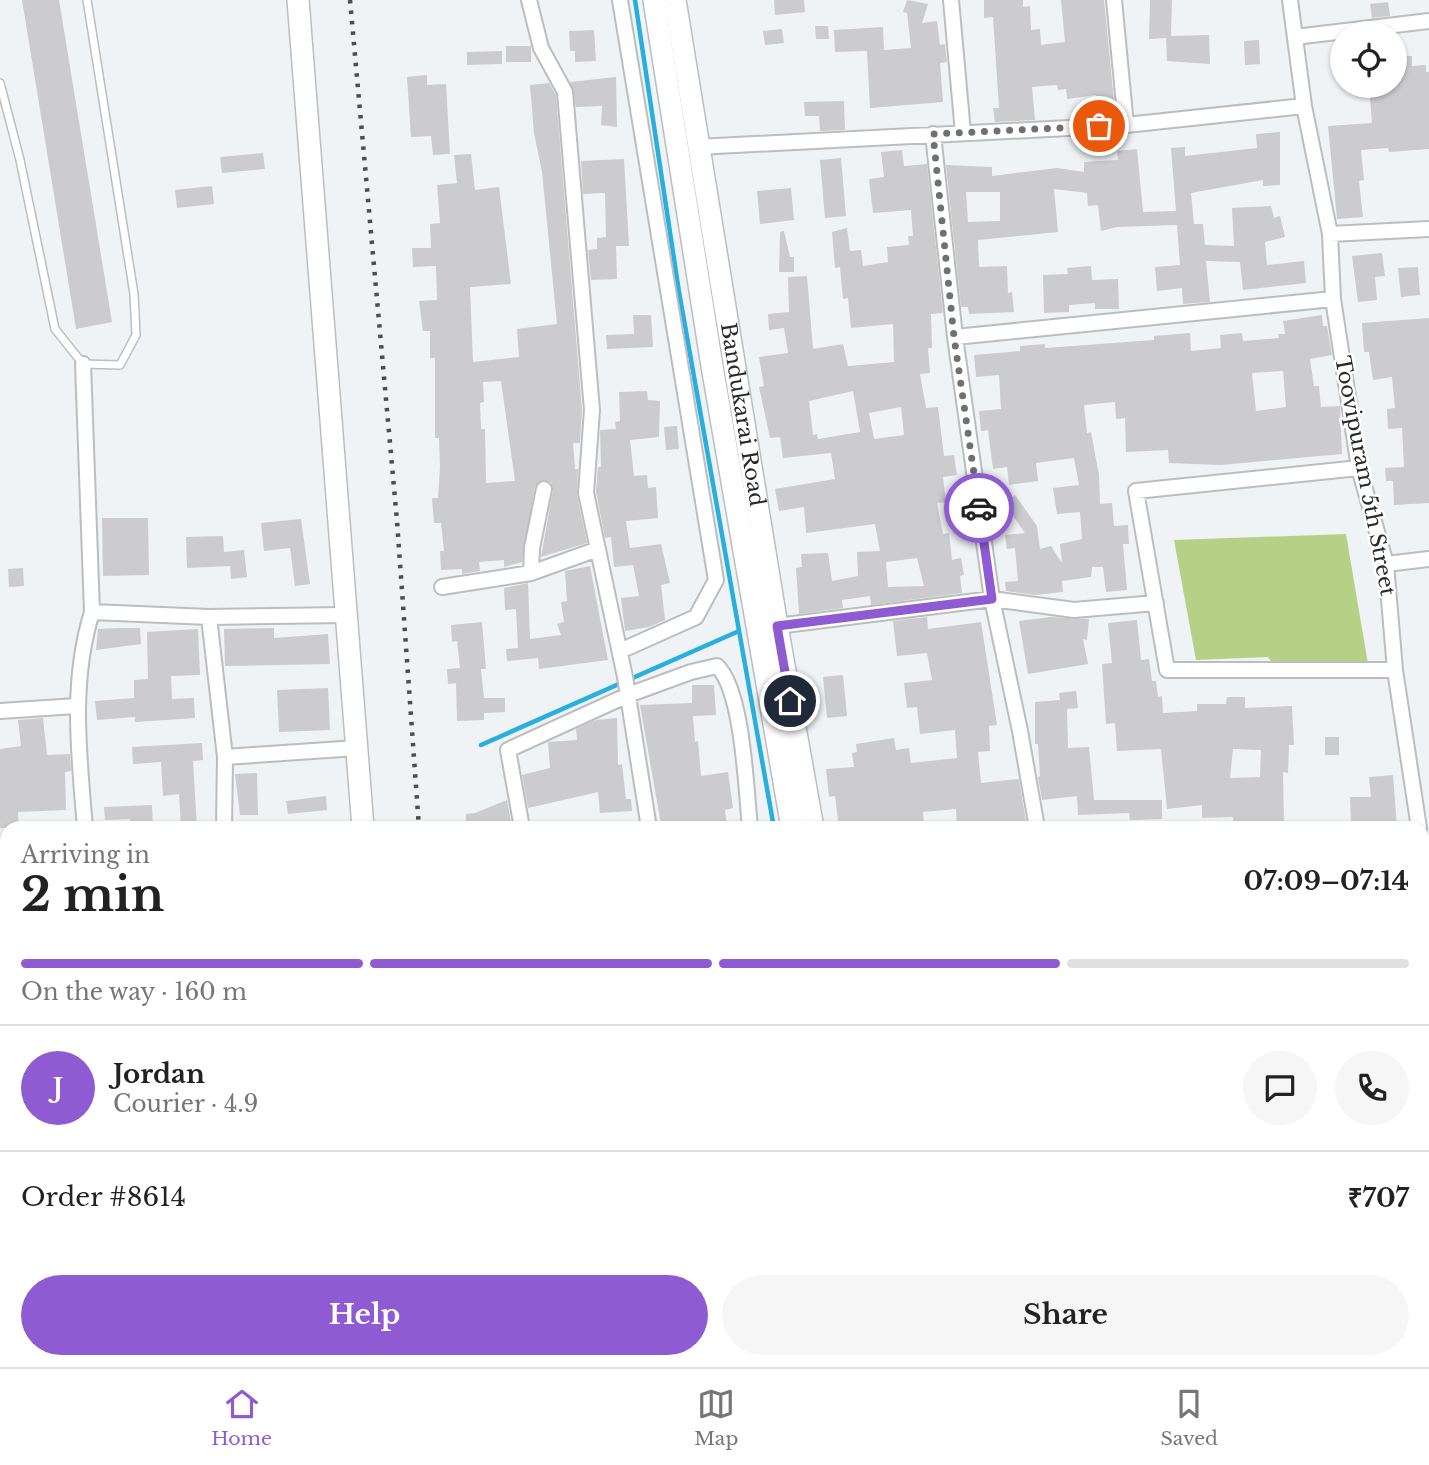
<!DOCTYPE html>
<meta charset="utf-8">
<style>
:root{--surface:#fff;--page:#f6f6f6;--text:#222;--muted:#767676;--line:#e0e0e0;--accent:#8f5bd3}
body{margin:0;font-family:"Libre Baskerville",serif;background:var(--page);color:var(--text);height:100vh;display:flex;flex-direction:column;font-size:26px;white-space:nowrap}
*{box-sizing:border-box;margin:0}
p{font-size:23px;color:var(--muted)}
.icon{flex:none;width:38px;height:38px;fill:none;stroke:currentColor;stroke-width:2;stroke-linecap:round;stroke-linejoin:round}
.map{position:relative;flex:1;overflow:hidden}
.panel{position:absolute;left:0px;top:821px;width:1430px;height:548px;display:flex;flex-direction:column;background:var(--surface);border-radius:21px 21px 0 0;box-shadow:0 2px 5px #0004}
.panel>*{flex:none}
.fabs{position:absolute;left:1330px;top:21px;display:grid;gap:14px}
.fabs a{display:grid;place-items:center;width:77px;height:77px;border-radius:50%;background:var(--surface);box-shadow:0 2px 5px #0004;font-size:35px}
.pin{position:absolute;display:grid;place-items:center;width:60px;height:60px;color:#fff;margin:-30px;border:4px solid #fff;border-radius:50%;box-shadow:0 2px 7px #0007}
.courier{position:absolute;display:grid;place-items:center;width:70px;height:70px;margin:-35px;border:5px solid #8f5bd3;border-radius:50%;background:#fff;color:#222;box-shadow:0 2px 9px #0007}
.headline em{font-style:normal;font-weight:700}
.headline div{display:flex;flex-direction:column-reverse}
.headline{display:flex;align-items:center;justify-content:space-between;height:119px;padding:0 21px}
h1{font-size:46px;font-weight:700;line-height:52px}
.bar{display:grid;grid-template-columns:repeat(4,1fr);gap:10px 7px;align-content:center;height:84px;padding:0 21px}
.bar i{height:9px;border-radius:5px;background:var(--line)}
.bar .current{background:var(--accent)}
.bar p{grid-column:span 4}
.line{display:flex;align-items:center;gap:18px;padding:0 21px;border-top:2px solid var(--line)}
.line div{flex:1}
.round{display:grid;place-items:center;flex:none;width:74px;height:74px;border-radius:37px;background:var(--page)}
.action{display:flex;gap:14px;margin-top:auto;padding:14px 21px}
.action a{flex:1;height:80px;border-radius:42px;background:var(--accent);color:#fff;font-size:28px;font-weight:700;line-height:80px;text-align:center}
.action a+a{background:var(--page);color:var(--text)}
.dock{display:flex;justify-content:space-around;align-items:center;height:98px;border-top:2px solid var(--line);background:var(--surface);font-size:19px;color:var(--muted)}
.dock a{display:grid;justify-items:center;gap:4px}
.dock .current{color:var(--accent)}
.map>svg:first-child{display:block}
.green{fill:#b6d185}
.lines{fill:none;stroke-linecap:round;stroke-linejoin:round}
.stream{stroke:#28afde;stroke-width:4.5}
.building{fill:#cccbce;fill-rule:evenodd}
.lane-casing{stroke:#bbbec0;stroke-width:10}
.street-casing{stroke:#bbbec0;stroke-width:18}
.secondary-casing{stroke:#bbbec0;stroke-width:24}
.lane{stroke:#fff;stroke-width:7}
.street{stroke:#fff;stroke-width:14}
.secondary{stroke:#fff;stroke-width:21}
.rail{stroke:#4b4d4e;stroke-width:4.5;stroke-dasharray:3.5 7;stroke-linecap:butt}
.done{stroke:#6e7071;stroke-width:7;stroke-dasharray:0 12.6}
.route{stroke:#8f5bd3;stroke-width:9}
.labels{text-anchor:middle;stroke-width:5;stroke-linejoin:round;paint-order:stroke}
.street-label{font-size:21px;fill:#28292a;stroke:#fff}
</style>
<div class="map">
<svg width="1429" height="1367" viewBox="0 0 1429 1367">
<rect width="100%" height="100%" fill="#f0f3f6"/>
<path class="green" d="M1346 534 1368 664 1274 666 1268 657 1196 660 1174 540Z"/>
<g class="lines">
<path class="stream" d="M635 0 679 292 774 828
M481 745 739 631
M852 1362 853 1367"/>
</g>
<path class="building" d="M22 0H59L112 322 76 329Z
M774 0H804L805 12 775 15Z
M907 0 928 4 922 23 937 21 940 45 945 44 947 62 940 63 943 102 870 108 867 51 835 52 834 30 883 27 884 50 911 48 907 13 903 12Z
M984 0H1023V7L1030 6 1031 30 1040 29 1041 45 1065 42 1061 0H1104L1115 111 1098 113 1096 95 1067 99 1066 89 1058 90 1057 85 1032 87 1035 120 995 122 993 108H999L993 17 984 18Z
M1150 0H1172L1171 36 1209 35 1210 64 1167 61 1166 38 1149 39Z
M1388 2 1390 16 1372 18 1370 4Z
M815 26H828L829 39H816Z
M782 29 784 43 765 45 763 31Z
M594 30 596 61 575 62V51H570L569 31Z
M1259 40 1260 64 1245 65 1244 41Z
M506 46H531V62H506Z
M502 51V64L467 65V52Z
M1395 56H1412V66L1426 65V72H1429V149L1389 152 1388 148 1361 150 1364 180 1359 181 1363 217 1337 219 1328 126 1372 123 1369 86H1395Z
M427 75V85L446 84 450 154 433 155 431 136 411 137 407 77Z
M616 77 617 127 601 125 602 106 576 107 570 82Z
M549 83 556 95 582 410 580 443H573L575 469H578L577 495 587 543 541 557 553 490 551 482 542 480 535 487 522 562 504 567V560L479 562 480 571 462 574V569L441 570 440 551H444L441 523H434L432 498H438L440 467 439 438H435V358H430V331H423L419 301 437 300 436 266 413 267 412 248H431L430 224 440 223 437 185 457 183 454 155 471 154 475 190 499 187 511 284 470 287 473 362 519 357 517 329 557 324 542 172 534 133 530 85ZM501 381 515 481 486 483 485 429H481L480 403 484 402 483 382Z
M844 101 845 130 820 131 819 116H805L804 102Z
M1280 132V185L1263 186V180L1191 193 1194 224H1203L1205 245 1234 246 1232 208 1271 206 1274 218 1280 216 1285 237 1265 242 1267 265 1304 261 1306 283 1243 290 1240 262 1206 261 1210 302 1183 304 1182 288 1157 291 1155 267 1180 265 1177 225 1117 227 1101 231 1098 205 1088 206 1087 193 1054 189 1058 232 978 240 979 267 1007 266 1008 293 1012 292 1014 312 969 314 968 307H961L946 165 992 167V176L1057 168 1084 172V162L1118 160 1117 151 1137 149 1143 212 1176 211 1171 148 1185 147V156L1257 148 1256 134ZM966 192H1000V221L968 222Z
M902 150 904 166 927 164 943 313 931 314 932 348H928L930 373 920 374 926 408 938 407 944 456 954 455 957 475 943 477 946 502 937 503 943 534 949 533 952 560 961 558 964 575 960 576 962 593 871 605 870 596 842 600 843 608 799 614 796 568 802 567 801 554 828 553 832 581 858 576 857 552 880 551 875 524 806 533 804 507 779 511 775 489 835 479 831 453 783 458 780 437 770 438 759 387 764 386 759 357 788 353 784 328 769 330 768 314 789 312 788 277 807 276 813 349 843 344 848 366 894 362 893 324 851 328 848 298 843 299 840 267 835 268 832 232 847 228 850 251 861 250 863 266 888 262 887 247 909 245 908 236H913L911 210 873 213 869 179 884 177 881 152ZM853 391 860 432 818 439 817 434 813 435 809 401ZM901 407 904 435 874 439 869 413ZM917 558 924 586 888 587 886 562Z
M263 153 265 169 222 173 220 157Z
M841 158 846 216 825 218 820 160Z
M624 159 629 246H616L617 279 591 280 588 250 597 249V238L606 237 605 193 583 194 581 161Z
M212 186 214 204 177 208 175 190Z
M791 188 794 220 760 224 757 191Z
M784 231 790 257H794V272H779L780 232Z
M1382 253 1385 276 1375 277 1377 300 1358 302 1352 256Z
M1091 266 1092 280 1118 279 1119 309H1095V303L1069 305V312L1044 313 1043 275 1068 274 1067 268Z
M1418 267 1420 295 1401 297 1398 268Z
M633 315H651L653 347 607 349 606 335 634 334Z
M1322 315 1323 326H1327L1332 355 1310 359 1314 386H1319L1321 407 1340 406 1342 454 1221 465 1169 463 1168 450 1126 452 1125 418 1116 419 1115 402 1084 405 1087 433 1091 432 1099 475 1100 504 1112 503 1114 526 1128 525 1129 544H1123L1127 590 1106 592 1103 567H1092L1091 577 1062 581 1063 592 1035 595 1006 591 1005 582 1018 581 1015 548 1007 549 1005 535 1025 533 1004 503 1015 495 1037 526 1040 549 1051 546 1062 563 1060 544 1082 539 1080 512 1057 514 1053 488 1079 485 1074 458 1036 463 1038 481 1009 485 1007 467 993 469 988 430 981 431 979 411 1001 409 999 375 976 377 974 355 1020 351V346L1045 344V348L1154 340V336L1190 333 1191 351 1221 348 1220 335 1242 333 1243 341 1279 338 1278 334H1285L1283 321ZM1283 371 1286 407 1256 411 1252 373Z
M1429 318V503L1394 505 1393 481H1386L1385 468 1404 467 1402 428 1388 429 1387 409 1395 408 1392 377 1373 380 1369 352H1364L1362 323Z
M647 391 648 400 660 401 659 437 630 440 634 476 647 475 648 488 656 487 658 518 626 521 630 548 661 544 670 583 661 585 665 620 649 627 625 631 621 598 639 596 633 565 614 567 611 537 605 538 596 492 598 467H601L600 430 616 429 615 422 620 421 619 392Z
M677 426 679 449 666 450 664 427Z
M102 518H148L149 575 103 576Z
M301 519 310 584 295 586 290 548 264 551 261 523Z
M223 536 224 552 244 550 247 577 231 579 230 566 187 568 186 537Z
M590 566 608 660 539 669 538 658 507 661 506 649 518 648 516 609 505 610 504 588 528 583 530 639 561 635 557 624 564 622 561 602 567 601 565 571Z
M23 568 24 586 9 587 8 569Z
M927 617 928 629 981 622 997 725 989 726 990 751 978 752 981 783 1019 779 1027 828H957L956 809 923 812 924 828H839L835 796 829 797 826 769 854 767 852 753 857 752 856 744 894 738 896 750 909 748 911 763 957 758 955 730 920 734 917 707 907 708 904 683 932 680 927 653 897 656 893 621Z
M1051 617 1089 619 1087 640 1083 639 1088 664 1028 674 1019 621Z
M1137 620 1141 660 1149 659 1152 681H1156L1158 697 1162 696 1163 713 1197 711V704H1226L1227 697H1245V708L1292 706 1294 745H1289L1288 773 1283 772 1284 824 1233 825V817L1202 818V805L1167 809 1161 749 1117 751 1115 723 1106 724 1102 664 1112 663 1108 623ZM1233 749 1261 750 1260 777 1230 778Z
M482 622 486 669H481L484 698H505V712L484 713V720L457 721 456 683 448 684 447 669 460 668 457 641 452 642 451 625Z
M119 628H140L141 644 96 650 98 629Z
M274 628V638L328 634 330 664 225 666 224 629Z
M198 629 200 675 171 676 172 699 194 698 195 718 135 722V717L97 720 95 701 134 698V680L148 679 147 632Z
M843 675 847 716 827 718 823 677Z
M692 685H714L716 715 693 716 695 742 698 741 701 776 728 772 733 808 725 810 727 828H663L660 819 640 705 692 703Z
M328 688 330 730 279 732 277 690Z
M1076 691 1078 708 1067 709 1068 748 1089 747 1094 800H1162V819L1130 820 1129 813 1078 815 1077 796 1042 800 1038 777 1040 776 1038 744H1035V702L1060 700 1059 693Z
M43 718 47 755 70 754 71 771 65 772 66 810 18 812 19 828H0V749L21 746 18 720Z
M617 718 618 765 622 764 626 799H631L632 811 600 813 598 792 528 808 522 775 550 768 548 742 577 740 576 729 596 720Z
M1325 737H1339V755H1325Z
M202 743 203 760 193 761 197 828H181L179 794 163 796 161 762 133 764 132 747Z
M257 773 258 815H240L235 774Z
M1393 775 1397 827 1351 825 1350 797H1371L1369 777Z
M326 796 327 810 288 814 286 801Z
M507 800 512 827 466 828V814L475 813Z
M152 805 153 828H130V819L105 820 104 807Z"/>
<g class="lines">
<defs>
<path id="lane" d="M0 83 20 160 55 329 83 364 120 365 136 335 134 294 87 0"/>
<path id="street" d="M529 0 541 48 565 92 592 410 586 493 625 677 649 828
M620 0 716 580 696 617 620 651
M951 0 963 133
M1114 0 1126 125
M1290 0 1304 106 1330 234 1333 299 1359 468 1386 564 1395 670 1419 828
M1295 37 1429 21
M933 134 955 337
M697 147 1126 125 1304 106
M1330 234 1429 229
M83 364 92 612C70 683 79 754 85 828
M1359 468 1136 491 1167 670H1395
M1386 564 1429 559
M531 573 532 548 544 489
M442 587 531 573 598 549
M92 612 209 617 346 615
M209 617 225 757 357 748
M777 626 992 599 1074 610 1156 603
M0 711 76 706
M224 828 225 757
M522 828 508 750 628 695 691 672 717 666C743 691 746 789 750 828
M1037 828 1020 731 992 599 955 337 1333 299
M1423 847 1429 882
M1423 1308H1429
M5 1332 7 1358
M141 1362V1367
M249 1362 250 1367
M507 1362 508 1367
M615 1362 616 1367
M728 1362 729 1367
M835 1362 836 1367
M1012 1362V1367
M1121 1367V1362
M1226 1367V1362
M1335 1367V1362"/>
<g id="secondary">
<path d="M298 0 363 828"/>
<path d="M654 0 712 366 792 828"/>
<path id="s1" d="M675 0 777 626 813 828"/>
<path d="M1423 1043H1429"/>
<path d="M1423 1062H1429"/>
<path d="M0 1099 7 1098"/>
<path d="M414 1362V1367"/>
<path d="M905 1362V1367"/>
</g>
</defs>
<use href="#lane" class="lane-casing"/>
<use href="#street" class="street-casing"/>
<use href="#secondary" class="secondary-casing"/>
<use href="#lane" class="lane"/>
<use href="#street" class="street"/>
<use href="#secondary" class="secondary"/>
<path class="rail" d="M350 0 397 521 419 828
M461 1362V1367"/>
</g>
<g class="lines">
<path class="done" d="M979 508 954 337 933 134 1099 126"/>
<path class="route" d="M790 701 777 626 992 599 979 508"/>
</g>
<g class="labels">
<g class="street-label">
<text dy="7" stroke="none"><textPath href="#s1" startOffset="420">Bandukarai Road</textPath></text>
<text transform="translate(1365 476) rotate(79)" y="7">Toovipuram 5th Street</text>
</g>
</g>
</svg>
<div class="fabs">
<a><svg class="icon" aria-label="locate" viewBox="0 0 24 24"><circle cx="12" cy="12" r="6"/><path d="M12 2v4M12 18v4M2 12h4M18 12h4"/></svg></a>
</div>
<div class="pin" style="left:1099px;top:126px;background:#ea580c"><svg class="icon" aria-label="bag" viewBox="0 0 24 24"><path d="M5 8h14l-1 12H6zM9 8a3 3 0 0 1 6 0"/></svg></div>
<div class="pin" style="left:790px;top:701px;background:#1f2937"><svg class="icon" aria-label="home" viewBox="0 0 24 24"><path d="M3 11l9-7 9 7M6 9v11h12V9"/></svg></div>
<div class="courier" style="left:979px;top:508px"><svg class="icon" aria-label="car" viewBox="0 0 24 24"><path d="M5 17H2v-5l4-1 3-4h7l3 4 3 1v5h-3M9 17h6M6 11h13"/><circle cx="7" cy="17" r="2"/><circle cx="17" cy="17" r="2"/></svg></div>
<section class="panel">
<div class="headline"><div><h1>2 min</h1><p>Arriving in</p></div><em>07:09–07:14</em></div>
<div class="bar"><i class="current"></i><i class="current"></i><i class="current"></i><i></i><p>On the way · 160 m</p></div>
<div class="line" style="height:126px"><b class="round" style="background:var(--accent);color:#fff">J</b><div><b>Jordan</b><p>Courier · 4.9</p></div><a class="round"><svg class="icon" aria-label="chat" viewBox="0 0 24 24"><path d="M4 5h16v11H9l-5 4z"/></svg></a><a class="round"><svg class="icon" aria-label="phone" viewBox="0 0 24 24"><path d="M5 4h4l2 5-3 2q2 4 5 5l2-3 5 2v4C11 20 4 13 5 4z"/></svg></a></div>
<div class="line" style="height:91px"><div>Order #8614</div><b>₹707</b></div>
<div class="action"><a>Help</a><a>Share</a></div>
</section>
</div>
<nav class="dock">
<a class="current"><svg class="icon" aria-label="home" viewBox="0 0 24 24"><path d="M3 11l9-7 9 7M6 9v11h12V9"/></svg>Home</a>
<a><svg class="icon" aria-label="map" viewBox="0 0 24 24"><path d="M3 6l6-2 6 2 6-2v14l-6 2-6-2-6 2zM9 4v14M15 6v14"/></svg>Map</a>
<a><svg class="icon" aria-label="saved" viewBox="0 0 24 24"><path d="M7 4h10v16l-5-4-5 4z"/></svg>Saved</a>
</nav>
